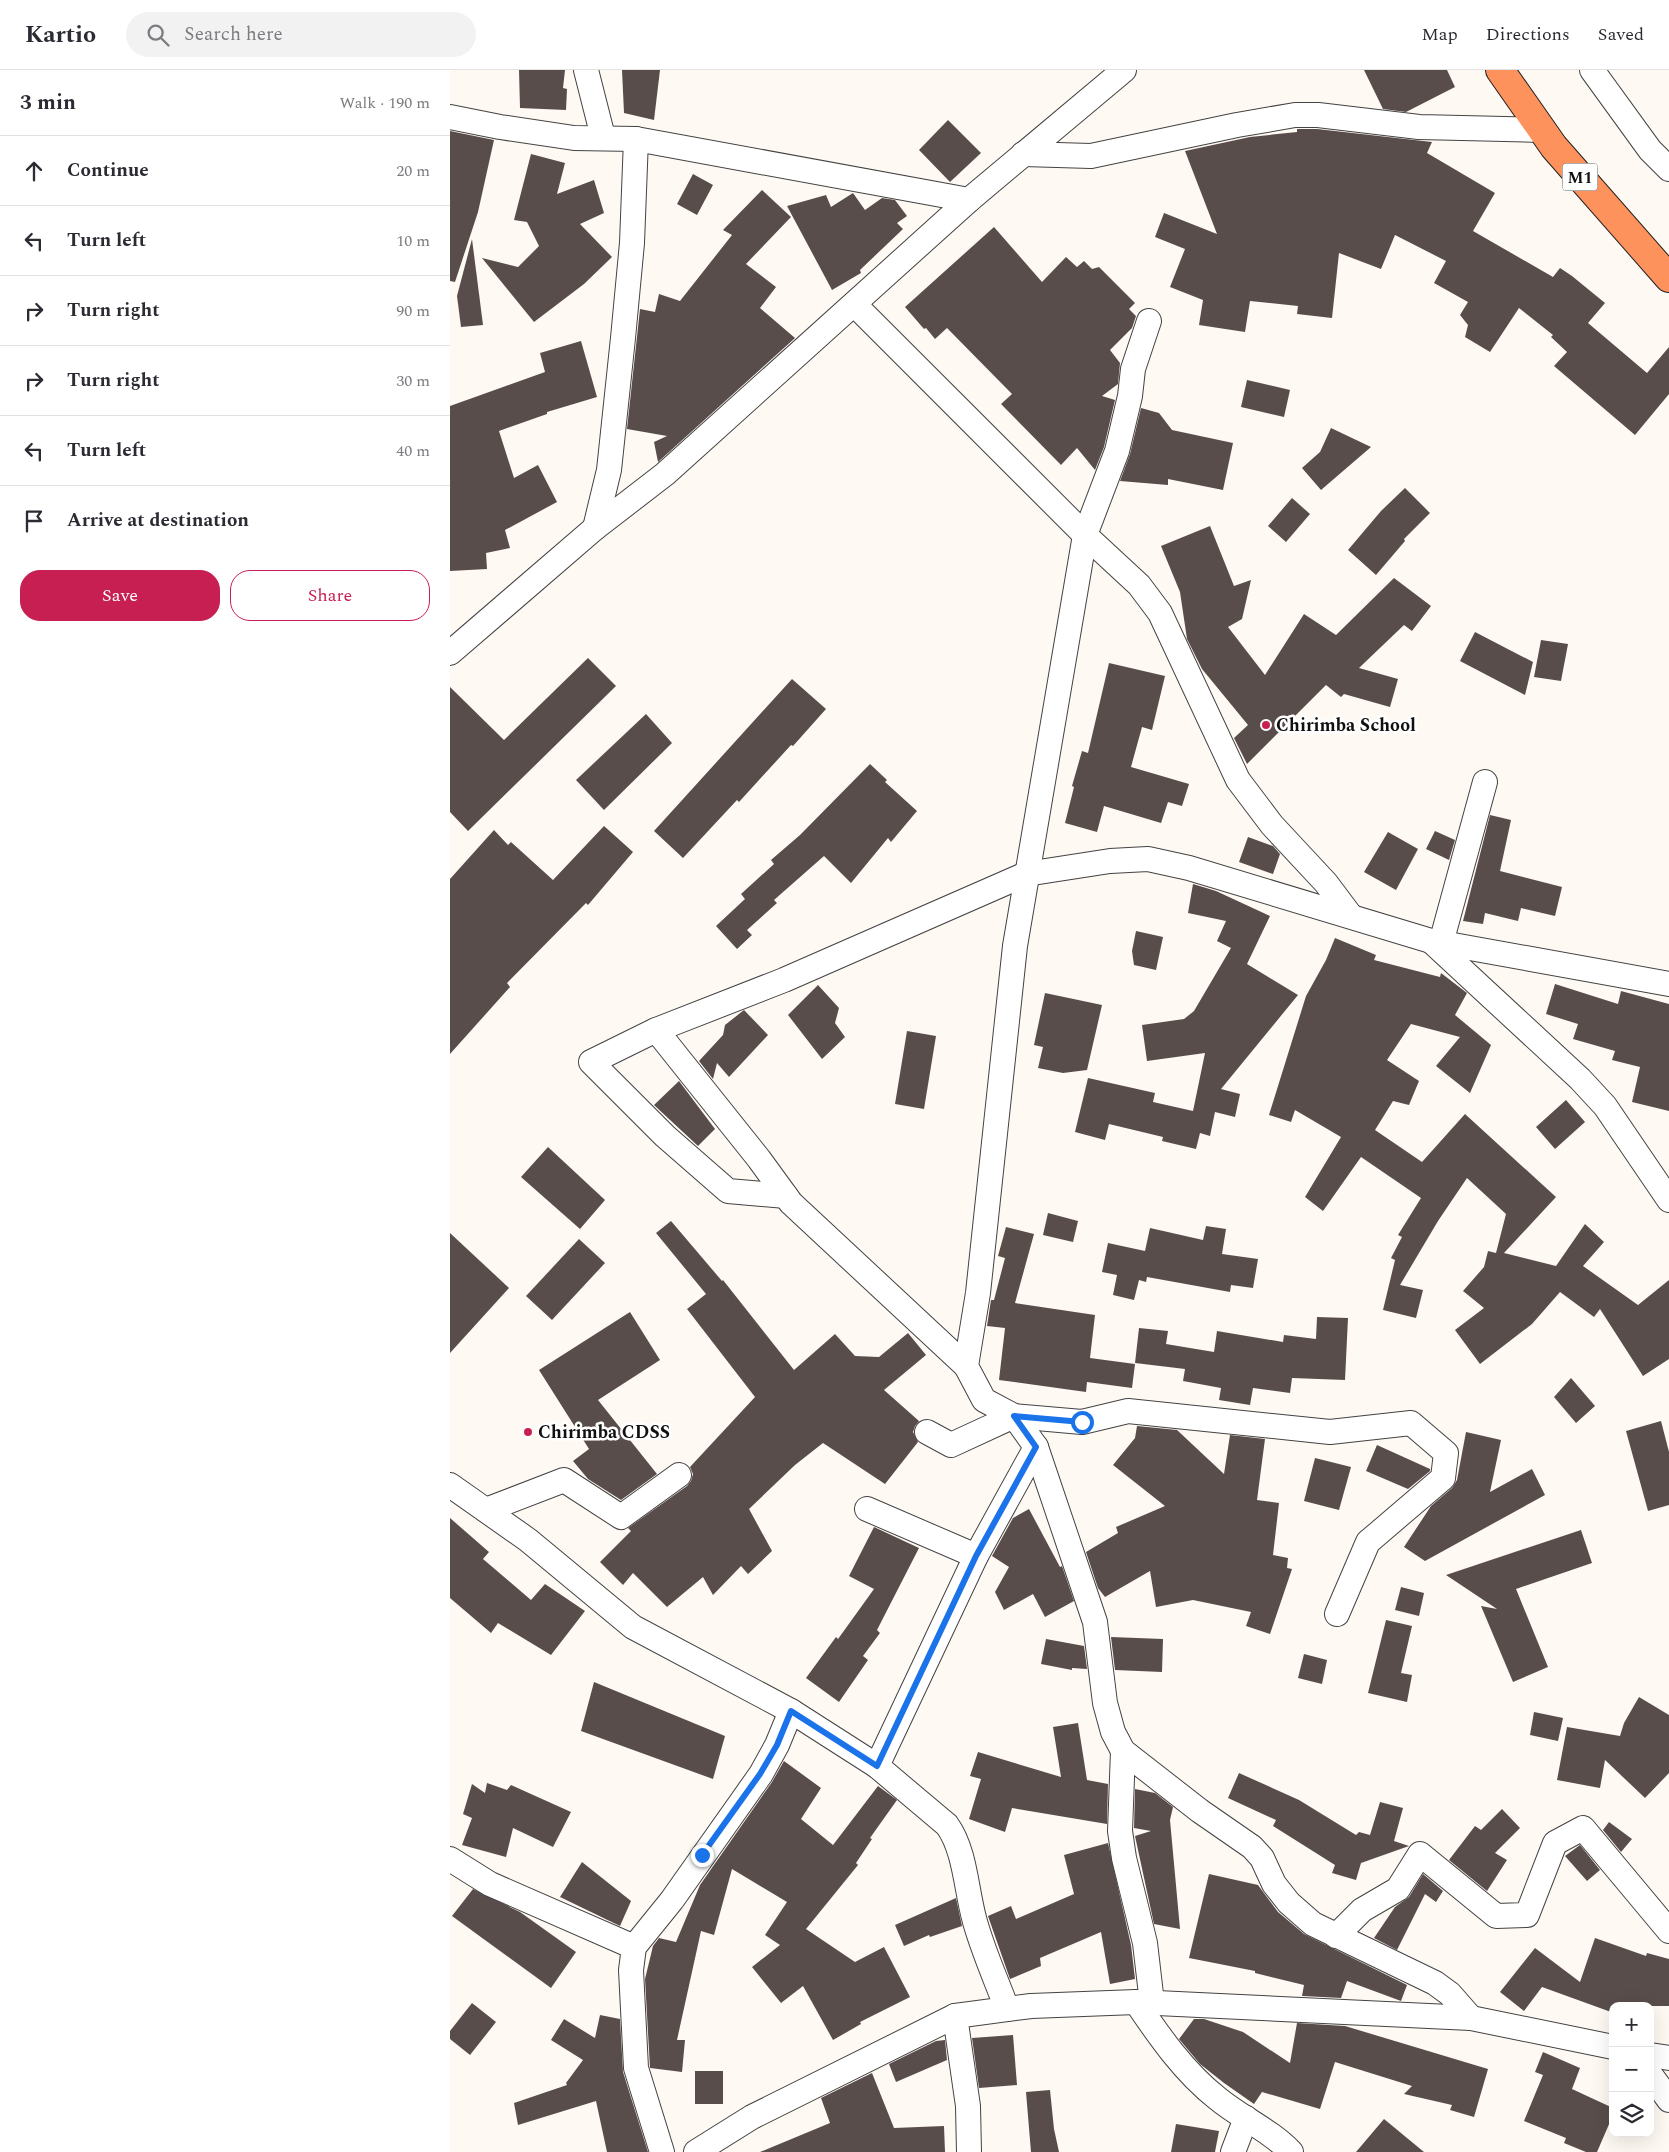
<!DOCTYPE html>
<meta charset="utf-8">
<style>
body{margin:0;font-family:Spectral,serif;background:#f2f2f3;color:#2b2b33}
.controls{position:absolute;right:15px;bottom:15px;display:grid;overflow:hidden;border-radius:10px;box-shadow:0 5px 20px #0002}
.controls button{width:45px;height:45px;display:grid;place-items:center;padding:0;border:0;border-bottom:1px solid #e1e1e2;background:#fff;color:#2b2b33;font:25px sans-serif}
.stop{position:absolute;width:15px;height:15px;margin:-11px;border:4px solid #1a73e8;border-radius:50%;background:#fff}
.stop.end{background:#1a73e8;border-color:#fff;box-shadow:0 1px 5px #0008}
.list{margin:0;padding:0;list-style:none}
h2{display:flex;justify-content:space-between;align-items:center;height:65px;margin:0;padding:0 20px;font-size:21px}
h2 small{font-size:16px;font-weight:400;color:#7c7c81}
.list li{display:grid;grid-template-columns:32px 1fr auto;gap:15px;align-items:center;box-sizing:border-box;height:70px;padding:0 20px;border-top:1px solid #e1e1e2}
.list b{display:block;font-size:19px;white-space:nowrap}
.list em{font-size:16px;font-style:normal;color:#7c7c81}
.actions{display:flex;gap:10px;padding:15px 20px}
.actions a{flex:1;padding:11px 0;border:1px solid #c81f53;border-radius:20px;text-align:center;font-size:18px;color:#c81f53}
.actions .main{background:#c81f53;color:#fff}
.icon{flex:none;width:28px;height:28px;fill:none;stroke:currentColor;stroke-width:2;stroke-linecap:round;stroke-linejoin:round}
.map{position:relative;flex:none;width:1219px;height:2082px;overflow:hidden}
header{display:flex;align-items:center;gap:30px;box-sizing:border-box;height:70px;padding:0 25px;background:#fff;border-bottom:1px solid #e1e1e2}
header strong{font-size:24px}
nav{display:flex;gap:28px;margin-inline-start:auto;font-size:18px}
.search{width:350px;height:45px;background:#f2f2f3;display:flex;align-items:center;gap:12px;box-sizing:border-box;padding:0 18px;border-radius:28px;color:#7c7c81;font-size:19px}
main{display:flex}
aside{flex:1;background:#fff}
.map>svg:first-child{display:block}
</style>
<header>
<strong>Kartio</strong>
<div class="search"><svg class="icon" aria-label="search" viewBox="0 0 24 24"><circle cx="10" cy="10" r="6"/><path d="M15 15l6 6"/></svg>Search here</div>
<nav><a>Map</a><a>Directions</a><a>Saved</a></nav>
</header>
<main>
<aside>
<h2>3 min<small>Walk · 190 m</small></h2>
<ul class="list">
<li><svg class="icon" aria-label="ahead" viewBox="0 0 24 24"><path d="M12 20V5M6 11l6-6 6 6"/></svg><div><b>Continue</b></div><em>20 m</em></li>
<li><svg class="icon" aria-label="left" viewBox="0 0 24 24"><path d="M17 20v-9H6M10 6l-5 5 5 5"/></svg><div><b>Turn left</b></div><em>10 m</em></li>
<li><svg class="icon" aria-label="right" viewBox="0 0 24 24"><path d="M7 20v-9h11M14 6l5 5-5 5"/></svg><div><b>Turn right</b></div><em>90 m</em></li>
<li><svg class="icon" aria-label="right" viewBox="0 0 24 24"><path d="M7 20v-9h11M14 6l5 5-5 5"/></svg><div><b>Turn right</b></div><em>30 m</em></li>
<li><svg class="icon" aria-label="left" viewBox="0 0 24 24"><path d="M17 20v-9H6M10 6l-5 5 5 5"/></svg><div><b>Turn left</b></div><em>40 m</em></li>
<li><svg class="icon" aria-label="arrive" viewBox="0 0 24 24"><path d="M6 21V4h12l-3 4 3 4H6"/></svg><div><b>Arrive at destination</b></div></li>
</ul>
<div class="actions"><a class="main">Save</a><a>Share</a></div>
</aside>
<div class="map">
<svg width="1219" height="2082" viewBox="0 0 1219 2082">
<rect width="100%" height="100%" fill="#fff9f3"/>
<!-- building -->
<g fill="#594d4b">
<path d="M69,0h46l-2,18 4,1 -1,21 -46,-2z"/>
<path d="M172,0h38l-6,50 -30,-7z"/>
<path d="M914,0h83l8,17 -49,25 -23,-3z"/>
<path d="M498,50l33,33 -31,29 -31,-32z"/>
<path d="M847,59h20l115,13 -5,11 68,40 -22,38 80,46 7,-9 12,8 33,27 -17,20 59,50 22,-26v47l-34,41 -81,-69 13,-14 -16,-15 2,-2 -34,-27 -29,44 -25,-15 3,-12 -8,-10 8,-13 -34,-19 12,-22 -51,-26 -14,34 -42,-16 -7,65 -35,-4 1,-8 -48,-5 -5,31 -46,-7 4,-25 -33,-13 15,-38 -30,-12 9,-24 53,21 -32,-83 65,-14 47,-5z"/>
<path d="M0,61l44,9 -16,72 -23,70 -5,-1z"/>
<path d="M81,84l34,9 -8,31 37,-14 10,33 -24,11 32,33 -28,27 -50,38 -52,-64 36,9 21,-21 -12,-24 -13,-2z"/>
<path d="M243,104l20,11 -16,30 -20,-11z"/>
<path d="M312,120l29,27 -45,47 30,23 -16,21 35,30 -137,124 -4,-20 13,-6 -40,-7 13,-120 15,3 4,-18 21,7 52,-66 -9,-5z"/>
<path d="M403,123l12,17 17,-12 13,2 12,16 -10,7 6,6 -43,41 1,3 -29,17 -45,-84 39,-11 5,12z"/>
<path d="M544,157l48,55 24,-25 11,10 7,-6 8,8 7,-2 36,36 -6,6 7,7 -4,12 -22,22 10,13 -2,21 -16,12 13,4 -11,47 -9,23 -18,-22 -16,17 -60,-61 11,-10 -65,-66 -12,11 -9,-11 -2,1 -19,-22z"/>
<path d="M22,169l11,86 -22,2 -4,-31z"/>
<path d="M131,271l16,56 -50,15v2l-48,17 15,47 24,-13 19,37 -52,28 5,18 -24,5 1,16 -37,2v-165l95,-34 -5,-19z"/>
<path d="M797,310l43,10 -6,27 -43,-10z"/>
<path d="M691,338l18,5 13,17 61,13 -10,47 -55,-11v6l-48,-4 10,-27z"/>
<path d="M881,358l40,19 -50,43 -19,-22 18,-16z"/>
<path d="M955,418l25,25 -26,26 1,2 -29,34 -28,-25 33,-39z"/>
<path d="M842,428l18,16 -24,28 -18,-16z"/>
<path d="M760,456l24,60 17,-6 -9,39 -14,8 37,48 39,-61 32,21 58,-57 37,28 -19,25 -8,-6 -45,43 39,11 -8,28 -46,-13 -3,3 -15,-12 -79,79 -13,-26 14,-13 -46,-56 -15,-30 -7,-47 -19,-46z"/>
<path d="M1025,562l58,30 -8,33 -65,-34z"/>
<path d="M1091,570l27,4 -7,37 -27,-4z"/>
<path d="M138,588l28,28 -148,145 -18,-19v-125l54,53z"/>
<path d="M659,593l56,13 -13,54 -10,-3 -11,40 58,17 -7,22 -14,-4 -7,21 -57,-17 -7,26 -32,-9 9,-36 -2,-1 10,-35 6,2z"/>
<path d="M342,609l34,30 -33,37 -2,-1 -52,57 -2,-2 -54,58 -29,-27z"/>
<path d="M196,644l26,29 -68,67 -28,-30z"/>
<path d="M420,694l17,16 -2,2 32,29 -26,31 -3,-4 -37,45 -27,-27 -50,44 3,3 -30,27 5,5 -15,14 -21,-23 29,-27 -4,-5 33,-30 -3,-4 29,-25z"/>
<path d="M1040,745l21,5 -11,51 62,16 -7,29 -34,-8 -3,13 -33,-8 -2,11 -20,-3z"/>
<path d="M154,756l29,26 -45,53 -2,-2 -79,80 3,4 -60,67v-175l44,-49 14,15 3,-3 42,38z"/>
<path d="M985,761l20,9 -6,20 -23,-11z"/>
<path d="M938,762l30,17 -22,41 -32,-18z"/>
<path d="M798,767l25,9 7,8 -7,20 -34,-12z"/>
<path d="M743,814l23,7 54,25 -23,48 51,31 -77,94 19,5 -5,23 -20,-5 -5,24 -10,-3 -4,16 -34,-8 1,-4 -54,-13 -4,16 -30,-8 13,-54 67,15 -2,9 40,9 12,-58 -58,8 -5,-36 42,-6 10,-8 37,-63 -14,-7 9,-20 -38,-8z"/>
<path d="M686,861l27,6 -7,33 -22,-5 -2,-14z"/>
<path d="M885,868l41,17 -2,5 66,17 1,-4 26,20 -12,22 36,30 -21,48 -34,-27 24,-29 -49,-13 -24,36 32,21 -10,24 -16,-4 -18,29 47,32 43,-48 91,83 -52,56 52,13 29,-42 19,18 -21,24 55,39 31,-25v79l-26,17 -43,-67 -6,8 -34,-25 -28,32 -52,40 -25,-34 29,-22 -21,-17 21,-24 4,-16 8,2 10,-39 -39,-36 -29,43 -38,64 23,5 -7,28 -33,-8 12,-50 -4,-2 11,-21 -4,-2 23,-37 -60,-41 -38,54 -18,-14 36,-60 -46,-27 -4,12 -22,-7 37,-119 20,-36z"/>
<path d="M1105,914l63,20 3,-13 48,13v107l-37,-9 8,-35 -28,-7 3,-9 -42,-12 5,-15 -32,-10z"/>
<path d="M368,915l21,23 -4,15 10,14 -23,22 -34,-44z"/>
<path d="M595,923l57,12 -15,65 -24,3 -25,-5 5,-21 -9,-2z"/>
<path d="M294,940l24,25 -39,42 -12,-14 -4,16 -14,-18 24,-26 2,-10z"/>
<path d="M457,961l29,5 -12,73 -29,-5z"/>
<path d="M229,1011l36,48 -17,17 -44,-41z"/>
<path d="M1116,1030l19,22 -30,27 -19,-22z"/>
<path d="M98,1077l57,53 -25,29 -59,-52z"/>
<path d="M598,1143l30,8 -5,21 -30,-7z"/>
<path d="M221,1151l51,60 1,-1 71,90 41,-36 20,22 24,1 29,-24 18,22 -42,35 35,31 -4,5 -2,6 5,10 -33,42 -62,-41 -28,22 -46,44 23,42 -24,23 -7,-8 -28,29 -10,-18 -36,30 -34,-34 -10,12 -23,-23 31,-31 -3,-3 59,-42 4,-5 2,-7 -3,-7 65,-70 -68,-88 19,-15 -50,-61z"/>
<path d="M756,1156l20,3 -4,25 36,5 -5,29 -22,-3 -1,7 -83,-15 -1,5 -7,-2 -5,20 -21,-5 4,-20 -15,-3 6,-29 37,8 5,-23 53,12z"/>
<path d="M556,1157l28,7 -19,69 80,12 -5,43 45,6 -3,24 -45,-6 -1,10 -87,-12 6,-52 -18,-2 4,-26h3l11,-42 -7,-2z"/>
<path d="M0,1163l59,55 -59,65z"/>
<path d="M129,1169l26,24 -53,57 -26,-24z"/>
<path d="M180,1242l30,48 -62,40 59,74 -36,26 -33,-21 -15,-18 16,-12 -50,-79z"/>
<path d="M867,1247l31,1 -3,62 -53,-2 -2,15 -37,-5 -3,17 -31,-5 2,-12 -38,-7 2,-12 -50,-6 4,-35 29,3 -2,13 48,8 3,-21 66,11 1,-7 32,4z"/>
<path d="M1121,1308l24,28 -19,17 -22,-26z"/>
<path d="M1211,1351l8,31v53l-21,6 -22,-80z"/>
<path d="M687,1356l40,4 47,44 6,-39 35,4 -8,61 22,3 -6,52 15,3 -1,10 5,1 -22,65 -24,-8 5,-14 -58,-12 -37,7 -6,-36 -45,26 -7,-9 -12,-36 32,-19 -2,-6 49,-21 -52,-41 22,-27z"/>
<path d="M1016,1362l35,8 -11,52 42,-23 13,26 -120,66 -21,-14 27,-41 21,-18 5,-8z"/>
<path d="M927,1375l53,24v2l-22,18 -42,-18z"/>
<path d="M865,1388l36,9 -12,43 -35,-9z"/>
<path d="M579,1439l31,58 2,-1 12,35 -29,16 -12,-23 -29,16 -9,-18 14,-25 -17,-11 21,-38z"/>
<path d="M0,1448l39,34 -6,7 48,41 14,-16 40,27 -34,44 -53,-32 -7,10 -41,-35z"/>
<path d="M424,1457l45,21 -42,82 3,3 -17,23 5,4 -29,42 -33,-24 30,-41 2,2 36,-50 -25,-13z"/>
<path d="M1131,1460l11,33 -76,26 32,78 -35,15 -32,-76 16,3 -51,-34z"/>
<path d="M951,1517l23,6 -5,23 -24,-6z"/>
<path d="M936,1550l26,6 -11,47 11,2 -5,27 -39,-9z"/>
<path d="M661,1567l52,2 -1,33 -47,-2z"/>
<path d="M596,1569l38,7 3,23 -15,-1v2l-31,-6z"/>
<path d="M854,1584l23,6 -5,24 -24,-6z"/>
<path d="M144,1612l131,54 -12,43 -132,-48z"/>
<path d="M1189,1627l30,18v58l-24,25 -40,-38 -5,28 -43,-8 10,-53 53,9 4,-13z"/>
<path d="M1084,1642l29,6 -5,23 -28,-6z"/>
<path d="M628,1653l9,57 21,4 -1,40 -95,-16 -7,24 -36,-13 12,-40 -11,-3 8,-24 83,25 -8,-50z"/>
<path d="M334,1691l37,27 -20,31 32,26 45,-59 19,14 -27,38 2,1 -16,24 2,2 -52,64 49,33 29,-15 26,50 -50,25 1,2 -28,16 -30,-54 -22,17 -29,-36 28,-22 -15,-10 22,-33 -55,-33 -18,66 -13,-4 -24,109h8l-3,32 -32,-4 -5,-89 8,-33 6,-8 17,4 24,-57 72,-103z"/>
<path d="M789,1703l60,27 57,35 3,-3 11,3 10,-33 23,6 -9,33 15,5 -48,17 -5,17 -24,-7 3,-8 -62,-39 3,-6 -48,-22z"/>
<path d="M37,1713l20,7 4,-5 60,27 -18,35 -40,-19 -7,29 -44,-12 10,-27 -9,-4 9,-30 13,9z"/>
<path d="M685,1719l20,4 18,14 -3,13 10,109 -26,-5 -19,-88 16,-5 -17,-3z"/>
<path d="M1052,1739l18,19 -25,25 12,7 -20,31 -38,-31 26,-34 6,4z"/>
<path d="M1159,1752l23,17 -11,13 -18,-22z"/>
<path d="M658,1773l23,102 4,34 -25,5 -9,-52 -61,26 1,8 -31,13 -22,-63 23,-10 5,13 58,-25 -10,-39z"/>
<path d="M1130,1775l20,25 -13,11 -22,-25z"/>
<path d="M132,1792l49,39 -11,25 -60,-29z"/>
<path d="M759,1804l49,11 20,27 26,22 103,51 -6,16 -54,-20 -6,17 -39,-2 2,-11 -49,-12v-2l-66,-13z"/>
<path d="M973,1804l20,17 -7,11 -11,-8 -28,56 -23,-12 21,-31 14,-10z"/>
<path d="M23,1819l47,23 56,40 -25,36 -99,-72z"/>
<path d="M506,1828l6,28 -32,11 -1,-2 -25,11 -9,-21z"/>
<path d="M1145,1868l51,18 1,-3 22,6v47h-59l3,2 -2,4 -69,-25 -18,24 -24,-19 35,-44 45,34z"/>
<path d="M22,1933l24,19 -26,33 -20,-16v-8z"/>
<path d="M150,1945l20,4 3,53 25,80h-41l-11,-51 -78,24 -4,-22 53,-18 -1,-2 17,-23 -32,-20 13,-21 31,19z"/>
<path d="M744,1949h10l39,13 47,31 7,-40 48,3 143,43 -14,48 -24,-7 2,-5 -48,-11 8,-8 -77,-24 -15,47 -58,-17 -8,12 -30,-21 -24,-19 -21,-25z"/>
<path d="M563,1965l4,50 -38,3 -7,-50z"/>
<path d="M495,1970l2,20 -51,22 -7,-18 47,-23z"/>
<path d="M1093,1982l37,16 -8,21 41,19v7l-16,37h-11l-22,-9 2,-5 -42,-17 19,-46 -8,-3z"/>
<rect x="245" y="2001" width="28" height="33"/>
<path d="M422,2003l22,55 50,-2 1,26h-185l70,-29 -9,-25z"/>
<path d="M600,2020l4,39 5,23h-28l-5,-60z"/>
<path d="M934,2049l40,33h-68z"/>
<path d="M726,2054l43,7 -4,21h-44z"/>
</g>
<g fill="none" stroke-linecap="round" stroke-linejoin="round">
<defs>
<g id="minor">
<path d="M136,0l17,67"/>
<path d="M1142,0l58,80 19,19"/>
<path d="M0,47l50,10 74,11 62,1 333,61"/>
<path d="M573,84l68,2 146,-31 58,-10h23l101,12 124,3"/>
<path d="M405,235l230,230 54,50 21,28 78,167 34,45 54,58 24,32"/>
<path d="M145,458l14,-58 14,-132 9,-95 4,-104"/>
<path d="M0,583l145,-125 70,-54 304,-274 155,-130"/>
<path d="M981,871l149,138 25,27 64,94"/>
<path d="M991,873l44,-161"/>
<path d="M206,960l103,129 32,44 175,163"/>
<path d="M336,1126l-58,-5 -63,-55 -74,-74 65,-32 128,-50 242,-106 84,-13 38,-2 41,9 242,73 238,43"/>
<path d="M477,1362l24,13 63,-29 68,6 46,-11 202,21 81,-9 35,30 -3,25 -75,64 -31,72"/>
<path d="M586,1377l59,175 10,81 8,29 10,19 77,60 52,36 10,11 12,26 15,19 24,21 122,59 15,11 21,24"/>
<path d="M0,1415l78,55 105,87 158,84 86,55 70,59c18,25 19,63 27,93 8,31 22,61 33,91"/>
<path d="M417,1439l109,47"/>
<path d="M36,1440l78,-30 57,37 58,-42"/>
<path d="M673,1681l-3,80 4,27 21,85 7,60"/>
<path d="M427,1696l99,-210 60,-109 -22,-31 -30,-16 -18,-34 12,-73 37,-347 70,-411 32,-84 13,-55 3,-27 16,-48"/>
<path d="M0,1789l40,25 144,63"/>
<path d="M886,1866l26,-26 36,-21 22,-35 76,62 31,-1 28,-72 28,-15 86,103"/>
<path d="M686,1932c23,34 48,70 81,96 24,20 53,32 74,54"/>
<path d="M505,1946l13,90 1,46"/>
<path d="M1200,1985l19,3"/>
<path d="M1200,2004l19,26"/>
<path d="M212,2082l-26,-84 -5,-98 3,-23 38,-47 89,-126 16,-29 14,-34"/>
<path d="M246,2082l56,-35 203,-101 76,-10 105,-4 335,16 142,29"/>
<path d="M783,2082l13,-34"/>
</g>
<path id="trunk" d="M1050,0l54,77 115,131"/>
</defs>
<!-- minor casing -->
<use href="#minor" stroke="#434343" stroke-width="26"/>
<!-- trunk casing -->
<use href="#trunk" stroke="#212121" stroke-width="30"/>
<!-- minor -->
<use href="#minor" stroke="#fff" stroke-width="24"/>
<!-- trunk -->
<use href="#trunk" stroke="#fd925c" stroke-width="28"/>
</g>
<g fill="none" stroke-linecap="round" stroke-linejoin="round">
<!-- route -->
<path stroke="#1a73e8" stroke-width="6" d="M252,1785l58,-81 17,-29 14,-34 86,55 99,-210 60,-109 -22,-31 68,6"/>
</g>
<!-- markers -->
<g fill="#c81f53" stroke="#fff" stroke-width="2">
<circle cx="816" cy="655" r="5"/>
<circle cx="78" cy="1362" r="5"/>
</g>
<g text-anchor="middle" stroke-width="5" stroke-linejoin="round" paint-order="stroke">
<!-- shield labels -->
<rect fill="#fff" stroke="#585858" stroke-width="1" x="1112.5" y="93.5" width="35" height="27" rx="4"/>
<g font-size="16" font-weight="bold" fill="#101010">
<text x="1130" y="113">M1</text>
</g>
<!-- poi labels -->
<g font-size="18" font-weight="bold" fill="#101010" stroke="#fff" text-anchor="start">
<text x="826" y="661">Chirimba School</text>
<text x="88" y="1368">Chirimba CDSS</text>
</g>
</g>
</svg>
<div class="controls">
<button>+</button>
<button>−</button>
<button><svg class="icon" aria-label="layers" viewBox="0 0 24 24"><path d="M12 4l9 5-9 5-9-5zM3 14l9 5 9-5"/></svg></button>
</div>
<div class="stop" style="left:632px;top:1352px"></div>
<div class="stop end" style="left:252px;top:1785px"></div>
</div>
</main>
